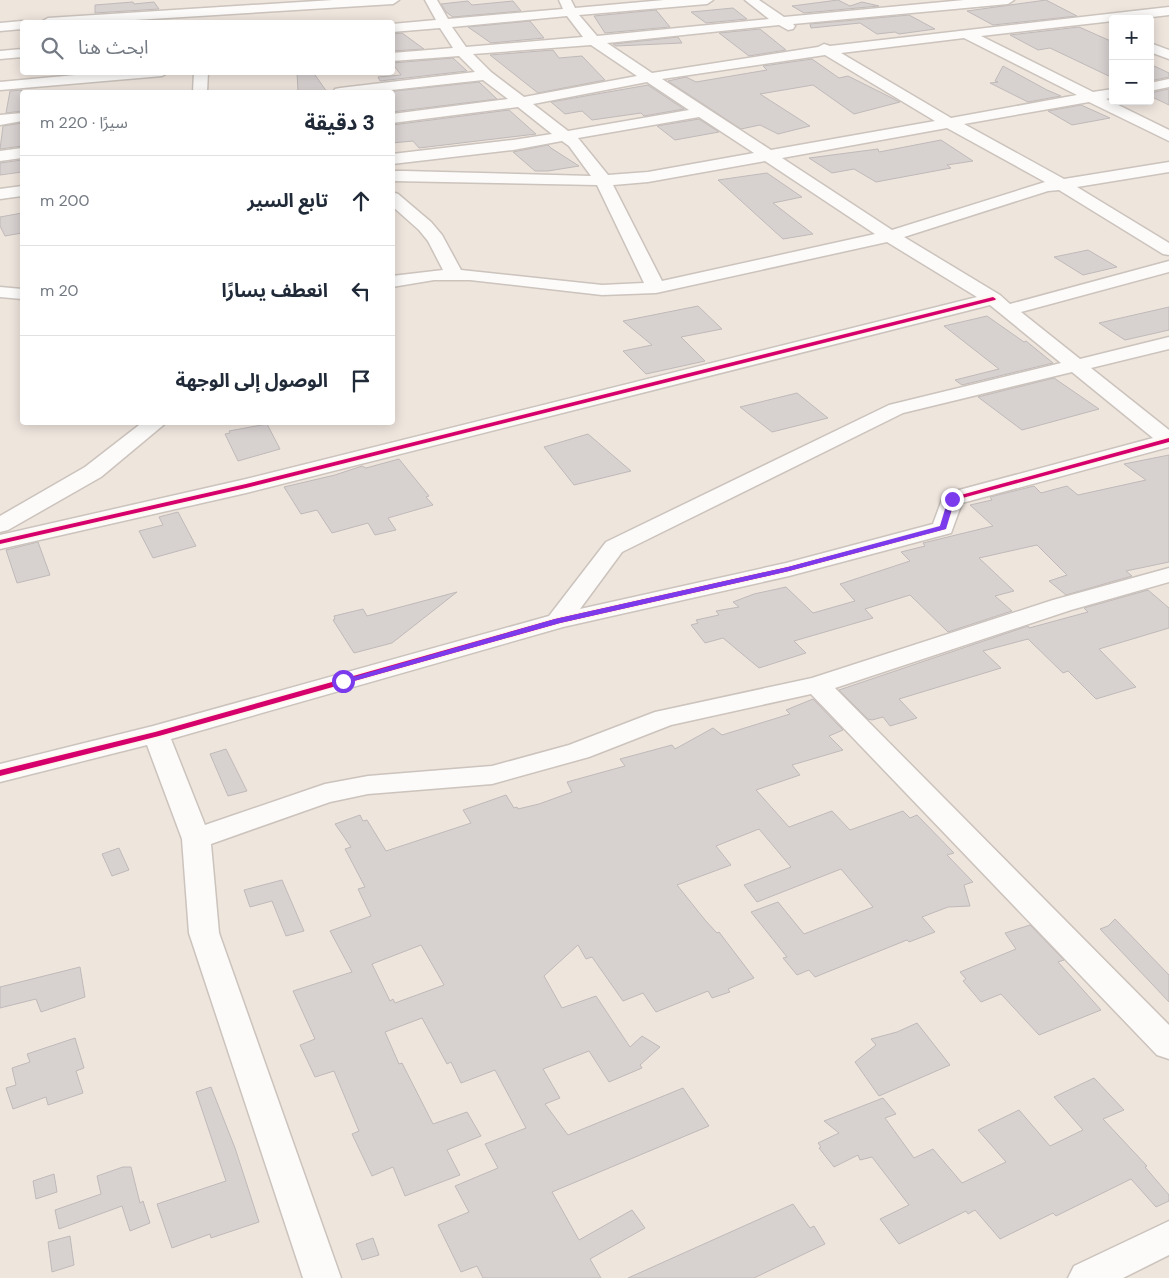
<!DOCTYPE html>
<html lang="ar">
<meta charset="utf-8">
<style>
body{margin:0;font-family:"DM Sans","Noto Sans Arabic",sans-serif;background:#f6f6f7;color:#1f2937;direction:rtl}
.controls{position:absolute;right:15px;top:15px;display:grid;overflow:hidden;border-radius:5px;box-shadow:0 2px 12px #0003}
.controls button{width:45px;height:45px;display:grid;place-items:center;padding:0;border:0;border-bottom:1px solid #e0e1e3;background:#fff;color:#1f2937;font:25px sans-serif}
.stop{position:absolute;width:15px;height:15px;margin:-11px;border:4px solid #7c3aed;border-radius:50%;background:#fff}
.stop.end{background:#7c3aed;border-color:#fff;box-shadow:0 1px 5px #0008}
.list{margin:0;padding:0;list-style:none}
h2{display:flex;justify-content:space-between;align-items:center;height:65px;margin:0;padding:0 20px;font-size:21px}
h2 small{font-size:16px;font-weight:400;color:#747a83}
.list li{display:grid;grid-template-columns:32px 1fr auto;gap:15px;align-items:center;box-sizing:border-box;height:90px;padding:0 20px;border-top:1px solid #e0e1e3}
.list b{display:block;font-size:19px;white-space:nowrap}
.list em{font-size:16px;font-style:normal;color:#747a83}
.icon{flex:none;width:28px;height:28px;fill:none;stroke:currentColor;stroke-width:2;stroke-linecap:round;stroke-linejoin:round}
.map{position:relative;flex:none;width:1169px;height:1278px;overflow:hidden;direction:ltr}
.search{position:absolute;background:#fff;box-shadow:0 2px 12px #0003;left:20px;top:20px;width:375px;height:55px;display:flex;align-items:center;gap:12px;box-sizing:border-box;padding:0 18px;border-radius:5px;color:#747a83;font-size:19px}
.panel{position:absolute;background:#fff;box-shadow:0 2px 12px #0003;left:20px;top:90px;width:375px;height:335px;border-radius:5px;direction:rtl}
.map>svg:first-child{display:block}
</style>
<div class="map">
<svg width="1169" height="1278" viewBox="0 0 1169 1278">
<rect width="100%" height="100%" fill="#eee5dd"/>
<!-- building -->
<g fill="#d7d1d0" stroke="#bfb9b9" fill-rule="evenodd">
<path d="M838,0l12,6 12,-4 17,4 -75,7 -12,-7z"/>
<path d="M1046,0l31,16 -84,9 -26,-14z"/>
<path d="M468,1l4,4 41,-4 8,10 -68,6 -7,-5 -5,-8z"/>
<path d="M133,2l1,2 20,-2 5,7 -64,4v-8z"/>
<path d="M733,8l14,11 -41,4 -15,-11z"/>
<path d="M656,10l14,17 -65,6 -11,-17z"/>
<path d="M909,15l26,14 -36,5 -4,-2 -18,2 -17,-11 -49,5 -1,-4z"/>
<path d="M530,21l14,17 -53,5 -23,-16z"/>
<path d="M1079,27l34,15v36l-63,-30 -12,2 -28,-15z"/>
<path d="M760,29l26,21 -37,6 -30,-23z"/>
<path d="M402,33l22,16 -32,2v-17z"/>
<path d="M678,37l4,6 -66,3 -3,-2z"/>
<path d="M553,50l6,8 23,-2 23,24 -67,13 -48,-38z"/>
<path d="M453,58l14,13 -87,10 -2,-4 23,-2 -9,-12z"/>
<path d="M812,59l27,19 9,-2 52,26 -46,12 -41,-29 -53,9 50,32 -32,8 -18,-9 -19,4 -73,-48 18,-4 10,5 71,-12 -4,-4z"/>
<path d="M1150,64l19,9v4l-19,4z"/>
<path d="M1003,66l44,24 14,6 -33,6 -38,-19 8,-1 -3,-1z"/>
<path d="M297,72h16l14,20h-29z"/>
<path d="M479,82l18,17 -105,13v-20h-6z"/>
<path d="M648,85l36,24 -40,7 -3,-3 -49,7 -10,-9 -17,3 -14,-12z"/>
<path d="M1169,89v16l-19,-9v-3z"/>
<path d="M22,90v21l-16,2 4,-22z"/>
<path d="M1081,105l29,13 -38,7 -24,-14z"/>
<path d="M509,110l27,24 -117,14 -6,-7 -21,2v-18z"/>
<path d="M699,119l20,13 -44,8 -18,-14z"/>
<path d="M22,123v23l-22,3 3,-23z"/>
<path d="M941,140l32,21 -26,4 4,3 -75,14 -22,-13 -22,4 -23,-15 69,-9 1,3z"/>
<path d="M548,145l3,3 28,18 -31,5h-13l-22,-19z"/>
<path d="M22,160v12l-22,3v-12z"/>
<path d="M767,173l35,24 -29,6 40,31 -30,5 -65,-59z"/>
<path d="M22,213v20l-17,3 -5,-10v-9z"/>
<path d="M1088,250l29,17 -34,8 -29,-18z"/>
<path d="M698,306l24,23 -41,8 24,24 -59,13 -23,-23 29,-6 -29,-24z"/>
<path d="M1169,307v23l-44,10 -26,-17z"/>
<path d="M987,316l37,26 2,-1 27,22 -91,22 -7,-5 44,-11 -55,-43z"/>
<path d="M1054,378l45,31 -77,21 -44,-33z"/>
<path d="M797,393l31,25 -56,14 -32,-25z"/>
<path d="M267,424l13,25 -42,12 -13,-27 5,-1 -1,-2z"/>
<path d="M588,434l43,37 -57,14 -30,-38z"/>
<path d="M1169,455v107l-43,9 6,5 -66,19 -17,-14 18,-6 -30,-30 -58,13 35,33 -19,5 17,15 -64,21 -38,-37 -45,14 8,9 -79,23 12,12 -47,15 -36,-30 -18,5 -14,-18 7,-2 -2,-3 23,-5 -3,-4 23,-4 -6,-5 21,-8 32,-7 27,26 42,-12 -15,-17 70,-23 -9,-9 24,-6 -2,-3 70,-17 -23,-21 22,-5 -2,-3 44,-11 7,7 26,-7 11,9 68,-15 -22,-16z"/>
<path d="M399,459l30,37 -3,1 7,8 -45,13 8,12 -21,5 -7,-12 -36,10 -15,-23 -16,4 -17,-27 51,-12 27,-9 4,2z"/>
<path d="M178,512l18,34 -43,12 -14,-27 24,-6 -4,-8z"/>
<path d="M38,542l12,33 -33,8 -11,-33z"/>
<path d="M1148,590l21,18v20l-70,21 37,38 -40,12 -28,-28 -5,2 -35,-34 -45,12 18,17 -102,31 18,19 -27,8 -7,-9 -11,3 -4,-1 -29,-29 189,-64 1,2 59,-16 -4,-4z"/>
<path d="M457,592l-65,51 -38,10 -21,-33 2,-1 -1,-3 29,-7 4,7z"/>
<path d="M813,699l30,31 -14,6 14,14 -51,15 8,10 -44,15 33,37 43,-16 18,19 53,-19 7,7 7,-3 37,38 -7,2 26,27 -9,3 6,21 -22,1 -26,10 13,15 -26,10 -2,-2 -92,37 -6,-7 -12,5 -14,-17 4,-1 -36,-45 27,-10 26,32 69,-27 -32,-38 -84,33 -13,-17 47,-18 -32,-38 -43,17 15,19 -54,20 28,35 12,13 2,-1 35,46 -26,11 2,3 -18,6 -4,-7 -52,21 -13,-19 -20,8 -31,-44 -6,2 -8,-14 -34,31 18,32 34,-12 34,51 12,-11 18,11 -20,18 2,3 -33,14 -20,-31 -46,18 17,29 -15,6 23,31 115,-47 26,38 -157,66 27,48 53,-30 13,18 -55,31 11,19h-118l-6,-12 -16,6 -23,-47 31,-13 -14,-26 43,-18 -13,-24 41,-16 -31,-58 -34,13 -10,-21 -4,2 -25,-46 -37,14 14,32 3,-1 31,61 34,-12 14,24 -34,14 13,25 -55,21 -12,-29 -21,9 -20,-42 7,-3 -25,-60 -19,6 -15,-32 15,-6 -22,-48 59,-19 -22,-41 41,-15 -13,-27 7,-2 -20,-38 6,-2 -16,-23 25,-9 3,6 4,-1 19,31 85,-28 -8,-13 43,-15 8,13 3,-1 1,2 21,-5 33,-12 -5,-10 58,-16 -5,-7 52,-14 3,4 38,-21 9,7 68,-21 -4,-4zM421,945l23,40 -49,18 -2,-4 -3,2 -18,-37z"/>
<path d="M226,749l21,42 -19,5 -18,-42z"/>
<path d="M119,848l10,22 -17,6 -10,-22z"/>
<path d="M282,880l22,51 -18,5 -14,-35 -22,6 -6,-17z"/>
<path d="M1115,919l54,56v27l-69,-73 8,-3z"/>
<path d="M1030,925l34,35 -6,2 43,48 -62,25 -38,-41 -20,8 -18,-21 3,-2 -6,-7 56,-23 -11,-16z"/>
<path d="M80,967l5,30 -44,15 -5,-13 -36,9v-21z"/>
<path d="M917,1023l33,42 -71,31 -24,-34 21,-17 -5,-6 26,-7z"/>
<path d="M75,1038l9,30 -8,3 7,22 -35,12 -2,-8 -33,12 -7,-21 10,-3 -4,-17 18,-6 -3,-8z"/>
<path d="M1094,1078l30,32 -21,9 44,47 -2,1 24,28v6l-13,6 -25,-28 -75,37 -3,-3 -53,26 -25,-29 -7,4 -2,-3 -67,33 -19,-25 29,-14 -37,-48 -12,3 -2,-5 -24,12 -15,-19 2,-1 -3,-4 21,-10 -15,-12 59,-23 13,16 -11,4 29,40 19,-9 29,34 44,-21 -28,-32 41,-20 31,36 33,-16 -29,-33z"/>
<path d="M211,1087l24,61 24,74 -48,16 -1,-4 -38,14 -15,-44 69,-23 -30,-89z"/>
<path d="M123,1167h8l9,36 3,-2 7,22 -20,8 -8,-25 -63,23 -4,-19 46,-16 -4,-18z"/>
<path d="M54,1174l3,18 -21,7 -3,-18z"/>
<path d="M793,1204l17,24 4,-2 11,18 -71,34h-126z"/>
<path d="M70,1236l4,29 -22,7 -4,-30z"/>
<path d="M373,1238l6,17 -17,5 -6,-16z"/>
</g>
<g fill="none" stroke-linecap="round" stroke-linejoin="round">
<defs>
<g id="minor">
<path d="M333,0h66l-6,4 -291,18h-61l7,-4z"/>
<path d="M425,0h12l11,19 115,-10 -4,-9h12l4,8 89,-8h49l-6,4 -128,11 18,21 172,-17 -24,-19h14l25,17 180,-17h50l-6,4 -215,20 2,2 -2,3 -5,1 -9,-5 -172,18 45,30 166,-26 6,-3 6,2 339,-39v8l-34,4h-22v2l-132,15 112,56 20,-3v8l-7,2 63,31v11l-80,-39 -125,22 100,55 105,-17v10l-92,15 92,56v12l-6,-1 -104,-64 -11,1 -144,46 96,58 10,9 159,-43v11l-148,40 59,47 89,-22v12l-78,19 78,62v17l-207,56 -11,30 -162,43 -226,51 -392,112 34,86 120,-41 43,-8 124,-10 77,-21 86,-33 157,-34 241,-78 116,-32v14l-98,28 -236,78 334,337v34l-12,-4 -346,-361 -140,31 -82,32 -97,27 -124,10 -38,8 -119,42 8,89 122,345h-38l-114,-345 -7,-94 -35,-94 -147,37v-18l153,-38 396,-110 57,-74 283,-137 172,-42 -71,-58 -744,188 -246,56v-14l246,-56 731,-182 -90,-55 -231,51 -54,2 -132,-15h-36l-42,7v-11l51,-6 -15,-29 -9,-11 -27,-24v-14l6,2 33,28 11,13 19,35 141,15 42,-2 -47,-98 -205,-4v-10h12l187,5 -22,-30 -7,-5 -49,9 -121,14v-10l121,-14 39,-6 -34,-27 -126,16v-9l116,-15 -25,-19 -110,12h-40l2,-3 5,-1 135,-16 -16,-16 -67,5v-8l61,-5 -13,-20 -48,4v-8l44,-4zM567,16l16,21 -117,10 -14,-20zM964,38l113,57 -126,23 -110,-65zM591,45l46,31 -113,21 -33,-25 -18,-18zM825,55l110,66 -164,29 -109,-71zM647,82l42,28 -121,21 -35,-27zM699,117l55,36 -106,19 -40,3 -30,-37zM947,128l98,54 -153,48 -110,-72zM765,161l110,73 -213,47 -49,-96 35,-3zM1072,372l81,66 -209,56 -11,30 -147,39 -206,46 42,-57 281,-139z"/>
<path d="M22,21l5,1h-5v7l-22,2v-8z"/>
<path d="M1150,43l19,7v9l-19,-7z"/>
<path d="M22,49v8l-22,2v-8z"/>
<path d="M107,72h62l-7,4 -162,14v-8z"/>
<path d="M194,72h14l-1,20h-14z"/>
<path d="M1169,79v8l-19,4v-8z"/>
<path d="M22,113v8l-22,4v-10z"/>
<path d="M22,148v10l-22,3v-10z"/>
<path d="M22,186v10l-22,3v-10z"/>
<path d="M0,287l22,2v10l-22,-2z"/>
<path d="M143,422h24l-66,55 -93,53 -8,2v-16l85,-49z"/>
<path d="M1169,1221v34l-46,23h-55l6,-12z"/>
</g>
</defs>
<!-- minor casing -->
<use href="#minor" stroke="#cbc3bc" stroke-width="3"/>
<!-- minor -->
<use href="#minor" fill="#fcfbfa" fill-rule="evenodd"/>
<defs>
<g id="cycleway">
<path d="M993,297l3,2 -1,1 -749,188 -246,56v-4l246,-56z"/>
<path d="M1169,438v4l-214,58 -10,29 -156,42 -229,52 -401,113 -159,40v-6l155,-38 400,-113 233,-52 152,-40 10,-29z"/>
</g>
</defs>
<!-- cycleway casing -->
<use href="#cycleway" stroke="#fef4ea" stroke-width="3"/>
<!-- cycleway -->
<use href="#cycleway" fill="#d6006c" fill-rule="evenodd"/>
</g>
<!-- route -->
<path fill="#7c3aed" d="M952,497l3,2 -9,30 -157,42 -229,52 -217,61 -4,-3 216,-62 233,-52 152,-41 8,-27z"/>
</svg>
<div class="controls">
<button>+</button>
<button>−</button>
</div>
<div class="stop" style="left:343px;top:681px"></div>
<div class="stop end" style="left:952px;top:499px"></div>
<div class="search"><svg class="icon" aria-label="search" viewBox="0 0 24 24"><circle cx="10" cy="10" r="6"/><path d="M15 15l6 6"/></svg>ابحث هنا</div>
<section class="panel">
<h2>3 دقيقة<small>سيرًا · 220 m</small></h2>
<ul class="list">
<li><svg class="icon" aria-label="ahead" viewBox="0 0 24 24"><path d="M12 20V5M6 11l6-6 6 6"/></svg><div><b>تابع السير</b></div><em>200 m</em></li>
<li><svg class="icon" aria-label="left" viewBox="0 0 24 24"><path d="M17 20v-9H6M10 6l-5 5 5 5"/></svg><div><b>انعطف يسارًا</b></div><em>20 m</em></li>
<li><svg class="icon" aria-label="arrive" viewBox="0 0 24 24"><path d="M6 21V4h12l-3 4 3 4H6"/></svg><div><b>الوصول إلى الوجهة</b></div></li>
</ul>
</section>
</div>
